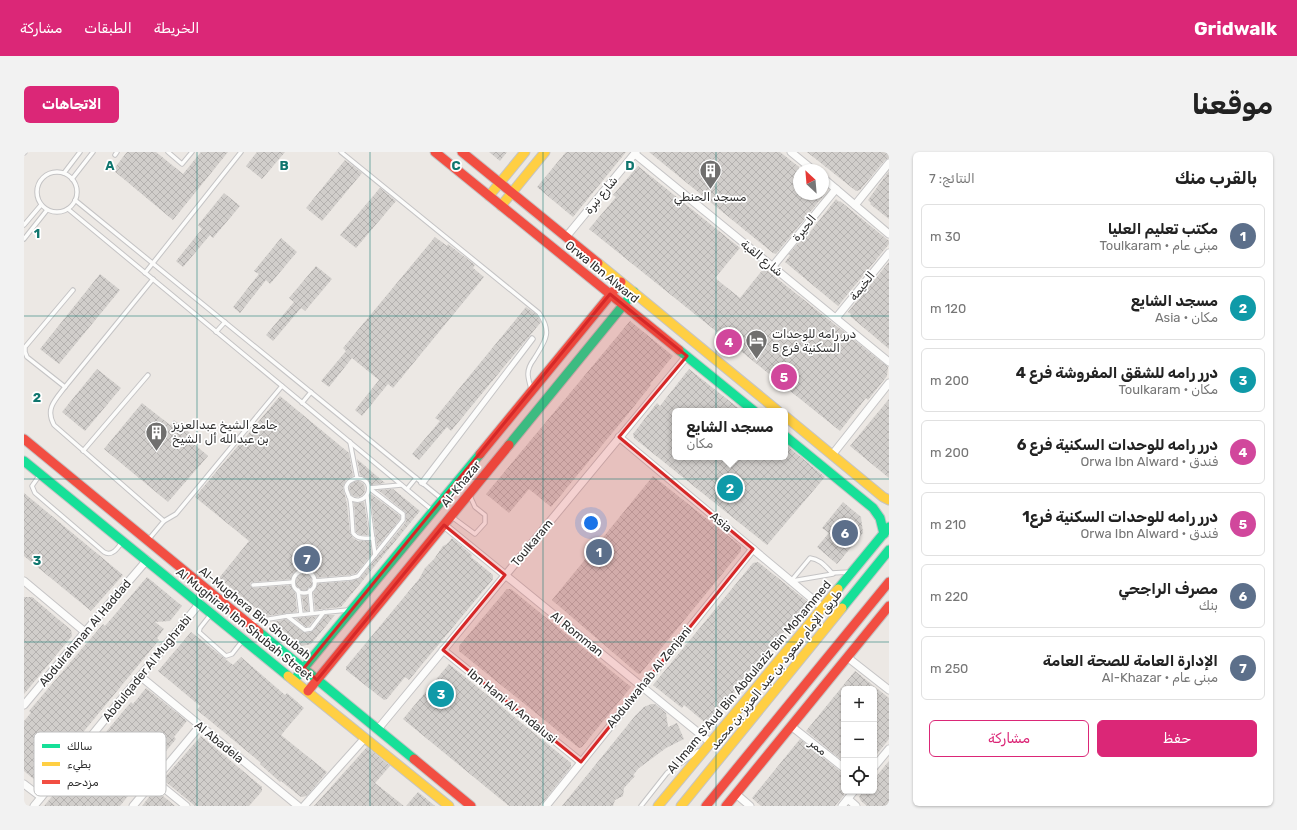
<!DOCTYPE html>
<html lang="ar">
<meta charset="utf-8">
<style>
body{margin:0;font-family:Rubik,"Noto Sans Arabic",sans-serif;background:#f2f2f2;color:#222;direction:rtl}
.controls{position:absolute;right:12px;bottom:12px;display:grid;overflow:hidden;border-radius:6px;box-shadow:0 1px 3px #0004}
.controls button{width:36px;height:36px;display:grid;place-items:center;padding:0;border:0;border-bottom:1px solid #e0e0e0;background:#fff;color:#222;font:20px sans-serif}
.compass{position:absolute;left:769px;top:12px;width:36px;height:36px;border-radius:50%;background:#fff;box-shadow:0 1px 3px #0004;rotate:334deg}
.you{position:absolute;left:567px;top:371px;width:14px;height:14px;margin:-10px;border:3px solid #fff;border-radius:50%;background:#1a73e8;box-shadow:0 0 0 6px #1a73e833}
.badge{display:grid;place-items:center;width:26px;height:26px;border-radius:50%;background:#db2777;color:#fff;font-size:13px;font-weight:700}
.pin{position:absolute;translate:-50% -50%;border:2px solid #fff;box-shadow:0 1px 4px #0006}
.popup{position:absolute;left:648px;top:256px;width:116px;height:52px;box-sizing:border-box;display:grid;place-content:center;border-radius:6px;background:#fff;filter:drop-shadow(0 1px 3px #0005);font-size:13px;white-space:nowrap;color:#767676}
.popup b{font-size:15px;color:#222}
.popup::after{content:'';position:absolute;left:50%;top:100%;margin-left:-8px;border:8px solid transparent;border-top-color:#fff}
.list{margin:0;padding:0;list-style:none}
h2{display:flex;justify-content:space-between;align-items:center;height:52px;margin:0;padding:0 16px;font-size:17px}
h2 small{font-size:13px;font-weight:400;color:#767676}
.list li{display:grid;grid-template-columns:26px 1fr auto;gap:12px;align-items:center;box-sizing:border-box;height:64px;margin:0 8px 8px;padding:0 8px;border:1px solid #e0e0e0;border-radius:6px}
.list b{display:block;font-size:15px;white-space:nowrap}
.list p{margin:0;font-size:13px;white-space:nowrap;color:#767676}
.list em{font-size:13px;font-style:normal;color:#767676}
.actions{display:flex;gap:8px;padding:12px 16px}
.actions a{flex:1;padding:9px 0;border:1px solid #db2777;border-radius:6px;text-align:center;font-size:14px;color:#db2777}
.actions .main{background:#db2777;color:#fff}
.icon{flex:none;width:22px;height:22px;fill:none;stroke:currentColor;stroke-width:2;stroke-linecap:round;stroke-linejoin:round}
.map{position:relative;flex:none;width:865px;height:654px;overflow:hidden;direction:ltr;border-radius:6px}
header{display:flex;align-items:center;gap:24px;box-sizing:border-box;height:56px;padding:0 20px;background:#db2777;color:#fff}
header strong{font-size:19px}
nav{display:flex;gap:22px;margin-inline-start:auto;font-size:14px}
.intro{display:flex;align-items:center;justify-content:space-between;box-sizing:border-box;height:96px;padding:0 24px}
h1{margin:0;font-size:28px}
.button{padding:10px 18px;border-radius:6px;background:#db2777;color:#fff;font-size:14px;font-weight:700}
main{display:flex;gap:24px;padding:0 24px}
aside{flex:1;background:#fff;border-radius:6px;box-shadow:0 1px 3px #0004}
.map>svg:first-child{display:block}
</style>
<header>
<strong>Gridwalk</strong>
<nav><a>الخريطة</a><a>الطبقات</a><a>مشاركة</a></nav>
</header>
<div class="intro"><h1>موقعنا</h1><a class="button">الاتجاهات</a></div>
<main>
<aside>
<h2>بالقرب منك<small>النتائج: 7</small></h2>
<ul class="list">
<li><span class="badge" style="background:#5c6f8a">1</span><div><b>مكتب تعليم العليا</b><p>مبنى عام · Toulkaram</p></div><em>30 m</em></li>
<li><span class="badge" style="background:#0f9aa8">2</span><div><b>مسجد الشايع</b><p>مكان · Asia</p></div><em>120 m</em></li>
<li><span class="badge" style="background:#0f9aa8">3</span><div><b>درر رامه للشقق المفروشة فرع 4</b><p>مكان · Toulkaram</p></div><em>200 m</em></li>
<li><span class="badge" style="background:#d1479c">4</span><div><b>درر رامه للوحدات السكنية فرع 6</b><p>فندق · Orwa Ibn Alward</p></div><em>200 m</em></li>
<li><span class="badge" style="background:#d1479c">5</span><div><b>درر رامه للوحدات السكنية فرع1</b><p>فندق · Orwa Ibn Alward</p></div><em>210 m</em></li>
<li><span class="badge" style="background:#5c6f8a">6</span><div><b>مصرف الراجحي</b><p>بنك</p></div><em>220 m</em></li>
<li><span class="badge" style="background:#5c6f8a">7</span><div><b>الإدارة العامة للصحة العامة</b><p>مبنى عام · Al-Khazar</p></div><em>250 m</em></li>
</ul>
<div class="actions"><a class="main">حفظ</a><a>مشاركة</a></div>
</aside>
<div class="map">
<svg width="865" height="654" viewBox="0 0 865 654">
<defs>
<pattern id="building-cross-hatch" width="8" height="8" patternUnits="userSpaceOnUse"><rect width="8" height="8" fill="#d1cecb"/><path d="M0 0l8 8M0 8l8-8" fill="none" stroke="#b4b1af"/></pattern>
</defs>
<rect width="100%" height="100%" fill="#ece8e4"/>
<!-- building -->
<g fill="url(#building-cross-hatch)" fill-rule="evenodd">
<path d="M103,0h29l27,22 18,-22h27l-55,68 -60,-50z"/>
<path d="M233,0h28l-23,27 -16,-13z"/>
<path d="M465,0h18l-7,9z"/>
<path d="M542,0h60l-53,65 -36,-30z"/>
<path d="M625,0h131l19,15v27h26l-49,60 -3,-1z"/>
<path d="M783,0h82v6l-4,2 -25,30 -4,1z"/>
<path d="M321,8l17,13 -40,48 -16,-13z"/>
<path d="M614,14l102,82 -25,30 25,20 24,-30 124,99 -1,9 -19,24 -2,-2 -26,33 -251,-202 27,-32 -3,-2z"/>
<path d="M865,19v48l-19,-15 1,-1 -3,-3z"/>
<path d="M356,36l16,13 -40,47 -16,-13z"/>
<path d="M200,41l16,13 -27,32 -3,-3 -27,32 -7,-6 26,-32 -4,-4z"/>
<path d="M812,47l3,3 1,-1 49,40v3l-51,62 -53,-44 5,-7h-2l20,-24 2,1z"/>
<path d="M411,85l12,9 1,-2 27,21 -2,3 11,9 -91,111 -5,-4 -26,32 -7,-6 24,-30 -27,-22 -23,29 -8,-6 25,-30 -3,-3z"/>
<path d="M257,86l16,14 -27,32 -4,-4 -26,33 -7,-6 26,-33 -5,-3z"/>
<path d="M865,110v87l-39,-33 1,-2 -3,-2z"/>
<path d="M292,114l16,13 -27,32 -4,-3 -28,33 -7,-6 28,-33 -5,-4z"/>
<path d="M76,122l20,16 -61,74 -19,-15z"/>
<path d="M502,155l11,8 4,7 -90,109 -4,-4 -28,33 -7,-6 28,-33 -5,-3z"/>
<path d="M606,169l43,35 -23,28 1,1 -24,30 -76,92 -22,-18 -20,24 -23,-19z"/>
<path d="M73,217l24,19 -36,43 -23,-19z"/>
<path d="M665,217l53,42h-67v46h110v-13l40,33 -58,68 -133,-107 -1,-4 24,-31 3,3z"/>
<path d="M256,244l69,57 4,23 -7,4 -3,7 4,17 3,29 3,5 5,3h12l2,13 -16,19 -6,2 -37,3 -2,2 1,4 39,-3 9,-3 46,-56 -1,-10 -27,-22 15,-1 27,22 -79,96 -26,3 -2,-21 -4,-2 -2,3 2,21h-5l-3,-22 -4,-2 -2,3 2,22 -31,4 -47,-38 30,-37 -54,-44zM269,427l3,3 -3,3 -40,3 -3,-2v-3l3,-1z"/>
<path d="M865,247v79l-39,-32z"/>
<path d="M118,251l28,22 4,-5 16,13 -4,4 22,19 -40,46 -64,-53z"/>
<path d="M333,307l28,24 -14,2 -5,-7 -6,-3z"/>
<path d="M629,324l88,70v5l-101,123 -3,-1 -85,-73z"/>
<circle cx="333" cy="337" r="8"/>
<path d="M0,341l99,82 -32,36 -67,-55z"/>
<path d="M347,342l29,22v3l-23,28 -7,-52z"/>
<path d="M340,350v-1l5,34h-9l-4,-3 -2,-29h5z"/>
<path d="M819,350l18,15 2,16 -26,31 -20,-17 12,-14 -7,-5z"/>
<path d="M428,386l20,17 -1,2 22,18v4l-84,101 -4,-3 -18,22 -3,1 -38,-30v-3l73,-88 6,-11 9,-9 9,-13 4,-2z"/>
<path d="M734,410l50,40 -100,123 -24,-20 -2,3 -29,-23 100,-122z"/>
<path d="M123,425l35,29 -12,15 -15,1 9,7 -7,9 2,2 -116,141h-7l-12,-10v-50l7,-8 -2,-2 74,-87 2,2z"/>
<path d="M483,437h4l120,98 -49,60 -3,1 -120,-97v-5z"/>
<path d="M0,445h8l39,33 1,6 -48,58z"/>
<path d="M301,463h10l-24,29 -9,2 -29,-24 13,-3 20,14 7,-2z"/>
<path d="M293,464l-8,10 -3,1 -11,-9z"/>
<path d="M167,480l42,33 8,-8 44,38 2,-2 17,15 -23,27 46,37 -20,24 -6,1 -20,-16 -1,1 -20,-18 1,-1 -64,-53 3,-4 -42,-35z"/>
<path d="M425,512l122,99v4l-31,39h-31l-106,-87z"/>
<path d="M831,519l34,27v41l-15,19v-69h-30v73l-38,-31z"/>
<path d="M122,536l41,33 -13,16 2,2 -14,17 -1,-1 -41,51h-76l87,-104 2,2z"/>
<path d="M627,552h4l11,9 2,14 9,-4 7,16 -18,9 -27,20 -6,7 2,1 -11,12 -1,8 -8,4 -2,6h-51l73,-90 9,-9z"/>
<path d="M177,584l61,51v4l-13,15h-54l-29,-24 -1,-5z"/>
<path d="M776,587l41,33 3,1v22l-9,11h-74l-9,-8z"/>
<path d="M343,595l23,19 -15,17 29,23h-90z"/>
<path d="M865,609v45h-22l-6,-5 -2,-4 5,-6h10v-12z"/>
<path d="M134,640l17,14h-33l10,-13z"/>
<path d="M394,640l17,14h-29z"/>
</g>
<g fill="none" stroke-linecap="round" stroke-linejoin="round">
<defs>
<g id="lane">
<path d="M144,0l14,12 10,-12"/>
<path d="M317,0l198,161c14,20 6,28 -5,46 -3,4 -6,9 -6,15 0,5 2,10 3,15"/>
<path d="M0,1l1,-1"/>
<path d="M91,3l2,-3"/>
<circle cx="33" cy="40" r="20"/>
<path d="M40,21l16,-21"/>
<path d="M48,27l21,-27"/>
<path d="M51,48l367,299"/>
<path d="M44,57l364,301"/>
<path d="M0,73l17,-20"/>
<path d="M0,87l23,-29"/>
<path d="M121,121l96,-121"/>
<path d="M192,180l9,-10"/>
<path d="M41,235l-38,-30 -2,-5v-5l48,-57"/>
<path d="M278,251l9,-11"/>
<path d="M326,290l7,36"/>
<path d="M59,299l65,-76"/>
<path d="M15,324l-7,10 3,7 69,59c8,5 14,-4 18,-10"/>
<path d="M397,331l111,-145 1,1 -110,145"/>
<path d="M345,336l32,-3"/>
<path d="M383,337l9,-11"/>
<path d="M343,344l8,59"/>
<path d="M325,345c14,11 27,-9 15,-17 -7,-4 -16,0 -18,7 0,5 3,8 4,12 2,11 2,23 3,34 5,7 12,5 20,5"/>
<path d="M428,365l23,17 10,-11v-8l-10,-8 -5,-11"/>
<path d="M140,369l12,-7 106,-128"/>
<path d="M125,387l15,-18 -110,-96c-9,-16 1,-25 11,-38l88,-108"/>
<circle cx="280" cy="430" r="11"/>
<path d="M290,429l37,-3 7,-2 45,-56v-6l-34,-26"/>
<path d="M767,429l19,-23c10,1 15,8 22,15l18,-1"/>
<path d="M768,429l41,-7"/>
<path d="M229,433l40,-3"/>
<path d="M274,438l3,24"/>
<path d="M286,438l2,23"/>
<path d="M187,462l-11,14 -1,4 27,24 6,-2 11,-14"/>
<path d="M263,464l18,14 6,-1 13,-17"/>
<path d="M227,470l36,-6 61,-6"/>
<path d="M617,654l26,-33 31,-22"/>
</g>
<g id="street">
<path d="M767,0l22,18"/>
<path d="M611,2l254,208"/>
<path d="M799,26l66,56"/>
<path d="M831,53l34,-42"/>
<path d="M542,85l70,-85"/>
<path d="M749,114l63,-77"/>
<path d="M812,166l53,-65"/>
<path d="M595,285l203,170"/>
<path d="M808,303l57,-72"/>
<path d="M420,373l267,218"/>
<path d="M0,429l61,51"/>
<path d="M419,498l138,112"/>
<path d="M823,505l42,33"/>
<path d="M116,524l158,130"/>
<path d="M0,553l61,-73 62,-72"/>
<path d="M767,574l53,42"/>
<path d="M354,577l309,-373"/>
<path d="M850,615l15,-18"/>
<path d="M130,628l32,26"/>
<path d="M0,632l17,13"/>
<path d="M712,642l14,12"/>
<path d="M824,647l8,7"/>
<path d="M10,654l166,-203"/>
<path d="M109,654l67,-80"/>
<path d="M280,654l61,-68"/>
<path d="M522,654l207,-257"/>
<path d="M818,654l12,-15"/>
</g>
<g id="fast">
<path d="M655,198l75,61"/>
<path d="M761,284l88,72 7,10 4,16"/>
<path d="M485,293l125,-153"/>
<path d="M0,309l264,215"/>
<path d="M814,437l51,-62"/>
<path d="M818,456l47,-58"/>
<path d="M235,480l155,127"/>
<path d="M270,528l186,-226"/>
</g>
<g id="slow">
<path d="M465,44l36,-44"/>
<path d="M477,54l44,-54"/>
<path d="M574,111l180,148"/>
<path d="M761,264l98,81 6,3"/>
<path d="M264,524l161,130"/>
<path d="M634,654l180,-217"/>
<path d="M657,654l161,-198"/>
</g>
<g id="jam">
<path d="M411,0l244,198"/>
<path d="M438,0l136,111"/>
<path d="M0,287l235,193"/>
<path d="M456,302l141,-172"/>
<path d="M284,539l201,-246"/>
<path d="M390,607l57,47"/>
<path d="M682,654l183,-224"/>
<path d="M702,654l163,-200"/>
</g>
</defs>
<!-- lane casing -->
<use href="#lane" stroke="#c5c4c5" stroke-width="5.5"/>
<!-- street casing -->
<use href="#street" stroke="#c5c4c5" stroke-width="9"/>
<!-- fast casing -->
<use href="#fast" stroke="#c5c4c5" stroke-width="11"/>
<!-- slow casing -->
<use href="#slow" stroke="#c5c4c5" stroke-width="11"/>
<!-- jam casing -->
<use href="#jam" stroke="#c5c4c5" stroke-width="11"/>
<!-- lane -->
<use href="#lane" stroke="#fcfcfb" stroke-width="3.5"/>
<!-- street -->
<use href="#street" stroke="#fcfcfb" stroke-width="7"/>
<!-- fast -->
<use href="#fast" stroke="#16e098" stroke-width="9"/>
<!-- slow -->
<use href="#slow" stroke="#ffcf43" stroke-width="9"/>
<!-- jam -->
<use href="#jam" stroke="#f24e42" stroke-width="9"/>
</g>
<!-- marked area -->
<path fill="#d62828" fill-opacity="0.2" stroke="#d62828" stroke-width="3" stroke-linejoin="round" d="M586,142l77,62 -68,81 134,112 -172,213 -138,-112 62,-75 -61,-50 -127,155 -13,-12z"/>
<!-- grid -->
<path fill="none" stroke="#0f766e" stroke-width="1" stroke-opacity="0.55" d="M173,0v654M346,0v654M519,0v654M692,0v654M0,164h865M0,327h865M0,490h865"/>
<!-- icons -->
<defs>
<symbol id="building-pin" viewBox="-11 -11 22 30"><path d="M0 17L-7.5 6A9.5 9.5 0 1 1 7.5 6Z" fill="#706f6e" stroke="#fff"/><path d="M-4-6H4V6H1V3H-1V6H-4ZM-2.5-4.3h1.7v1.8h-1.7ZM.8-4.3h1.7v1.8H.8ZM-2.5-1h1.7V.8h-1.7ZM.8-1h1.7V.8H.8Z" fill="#fff"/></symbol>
<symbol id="hotel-pin" viewBox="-11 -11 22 30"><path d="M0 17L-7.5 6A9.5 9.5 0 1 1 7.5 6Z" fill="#706f6e" stroke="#fff"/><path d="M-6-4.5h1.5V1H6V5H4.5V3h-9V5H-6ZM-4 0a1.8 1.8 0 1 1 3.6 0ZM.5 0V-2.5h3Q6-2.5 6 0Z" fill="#fff"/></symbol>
</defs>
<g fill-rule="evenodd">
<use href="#building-pin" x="674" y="6" width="25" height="34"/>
<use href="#hotel-pin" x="720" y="176" width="25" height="34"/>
<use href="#building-pin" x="120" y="268" width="25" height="34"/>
</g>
<g text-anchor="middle" stroke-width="3.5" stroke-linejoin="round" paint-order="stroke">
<!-- street labels -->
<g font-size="12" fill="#2e2e2e" stroke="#fff">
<text transform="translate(577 43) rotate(-51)" y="4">شارع نبرة</text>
<text transform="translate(780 76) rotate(-51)" y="4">الحيرة</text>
<text transform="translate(738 106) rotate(39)" y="4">شارع القبة</text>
<text transform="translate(578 120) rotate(39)" y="4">Orwa Ibn Alward</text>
<text transform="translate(838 134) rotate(-51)" y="4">الخيمة</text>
<text transform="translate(437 332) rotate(-51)" y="4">Al-Khazar</text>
<text transform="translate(697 370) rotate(40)" y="4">Asia</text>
<text transform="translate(508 391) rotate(-50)" y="4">Toulkaram</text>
<text transform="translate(231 461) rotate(39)" y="4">Al-Mughera Bin Shoubah</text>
<text transform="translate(220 472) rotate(39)" y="4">Al Mughirah Ibn Shubah Street</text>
<text transform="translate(61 481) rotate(-50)" y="4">Abdulrahman Al Haddad</text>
<text transform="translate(553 482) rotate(39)" y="4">Al Romman</text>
<text transform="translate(123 516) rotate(-51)" y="4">Abdulqader Al Mughrabi</text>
<text transform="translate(752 518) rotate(-51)" y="4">طريق الإمام سعود بن عبد العزيز بن محمد</text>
<text transform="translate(625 525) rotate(-51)" y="4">Abdulwahab Al Zenjani</text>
<text transform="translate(725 525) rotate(-50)" y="4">Al Imam S'Aud Bin Abdulaziz Bin Mohammed</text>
<text transform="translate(488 554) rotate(39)" y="4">Ibn Hani Al Andalusi</text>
<text transform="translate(195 590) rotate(39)" y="4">Al Abadela</text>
<text transform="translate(794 595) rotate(39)" y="4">ممر</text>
</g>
<!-- poi labels -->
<g font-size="12" fill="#2e2e2e" stroke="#fff" text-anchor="start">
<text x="686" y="49" text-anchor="middle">مسجد الحنطي</text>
<text x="748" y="186">درر رامه للوحدات<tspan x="748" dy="14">السكنية فرع 5</tspan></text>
<text x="148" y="277">جامع الشيخ عبدالعزيز<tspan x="148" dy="14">بن عبدالله أل الشيخ</tspan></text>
</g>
</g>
<!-- legend -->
<rect x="10" y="580" width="132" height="64" rx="6" fill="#fff" stroke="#c0c0c0" stroke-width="1"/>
<rect x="18" y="592" width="18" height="4" fill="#16e098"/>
<rect x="18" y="610" width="18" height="4" fill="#ffcf43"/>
<rect x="18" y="628" width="18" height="4" fill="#f24e42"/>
<g font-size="11" fill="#2e2e2e">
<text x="43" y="598">سالك</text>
<text x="43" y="616">بطيء</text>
<text x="43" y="634">مزدحم</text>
</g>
<g font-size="13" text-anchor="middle" font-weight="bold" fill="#0f766e" stroke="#fff" stroke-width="3.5" stroke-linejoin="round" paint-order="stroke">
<text x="86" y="18">A</text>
<text x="260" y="18">B</text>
<text x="432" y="18">C</text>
<text x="606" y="18">D</text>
<text x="13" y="86">1</text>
<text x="13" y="250">2</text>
<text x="13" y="413">3</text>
</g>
</svg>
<div class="controls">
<button>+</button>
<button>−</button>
<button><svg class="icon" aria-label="locate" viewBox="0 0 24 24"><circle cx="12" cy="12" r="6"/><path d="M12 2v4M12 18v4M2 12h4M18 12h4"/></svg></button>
</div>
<svg class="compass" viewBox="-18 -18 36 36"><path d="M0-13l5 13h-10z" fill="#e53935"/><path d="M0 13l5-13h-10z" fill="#767676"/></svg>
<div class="you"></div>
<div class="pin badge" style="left:575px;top:400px;background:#5c6f8a">1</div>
<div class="pin badge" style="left:706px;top:336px;background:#0f9aa8">2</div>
<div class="popup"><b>مسجد الشايع</b>مكان</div>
<div class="pin badge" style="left:417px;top:542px;background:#0f9aa8">3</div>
<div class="pin badge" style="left:705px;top:190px;background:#d1479c">4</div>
<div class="pin badge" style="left:760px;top:225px;background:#d1479c">5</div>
<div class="pin badge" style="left:821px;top:381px;background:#5c6f8a">6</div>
<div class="pin badge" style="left:283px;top:407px;background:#5c6f8a">7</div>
</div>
</main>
